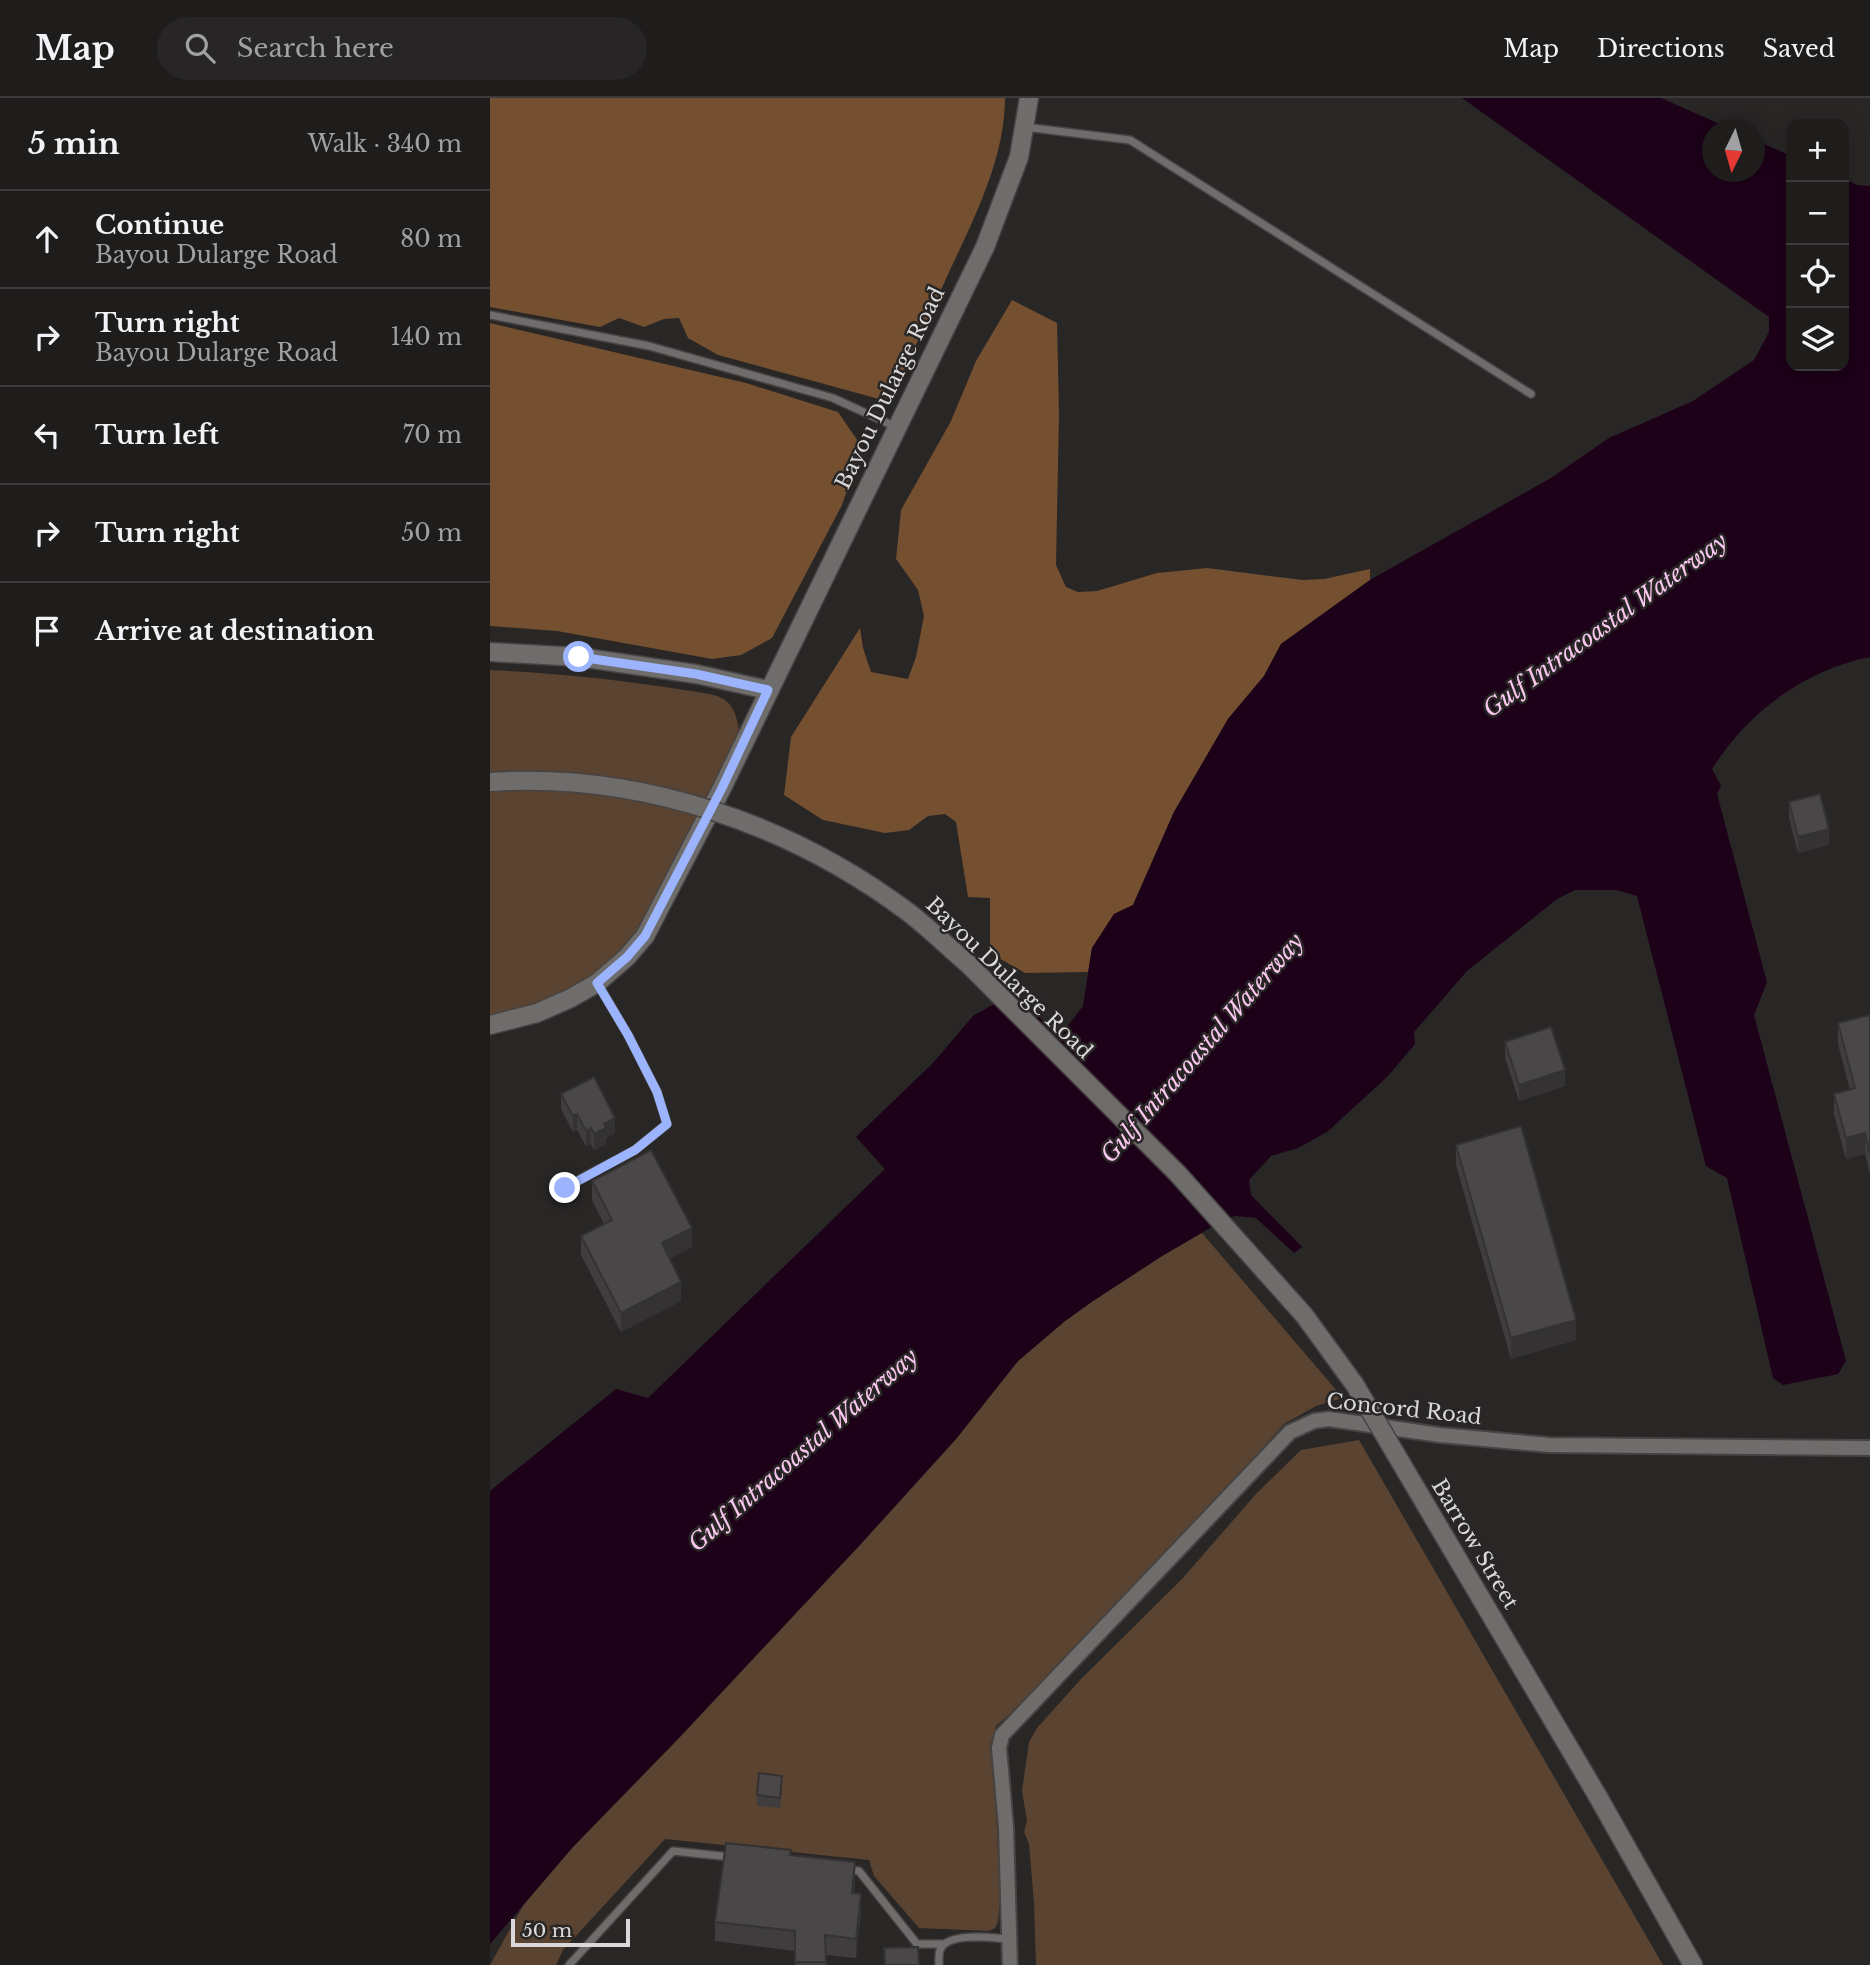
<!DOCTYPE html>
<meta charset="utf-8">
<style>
body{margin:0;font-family:"Libre Baskerville",serif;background:#272525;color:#f1f3f6}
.controls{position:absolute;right:21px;top:21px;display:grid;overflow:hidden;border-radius:14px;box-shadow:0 4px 18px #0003}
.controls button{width:63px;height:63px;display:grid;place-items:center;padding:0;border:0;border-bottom:2px solid #3c3a3b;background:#1f1c1c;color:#f1f3f6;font:35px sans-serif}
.compass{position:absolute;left:1212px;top:21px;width:63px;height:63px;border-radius:50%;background:#1f1c1c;box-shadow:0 4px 18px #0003;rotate:185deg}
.scale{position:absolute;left:21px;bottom:18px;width:119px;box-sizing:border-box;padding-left:7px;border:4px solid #dad8d8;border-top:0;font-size:19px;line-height:24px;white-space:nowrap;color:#dad8d8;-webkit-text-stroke:5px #292626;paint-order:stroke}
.stop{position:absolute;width:21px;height:21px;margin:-16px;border:5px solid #9bb4fd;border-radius:50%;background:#fff}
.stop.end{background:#9bb4fd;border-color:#fff;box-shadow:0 2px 7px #0008}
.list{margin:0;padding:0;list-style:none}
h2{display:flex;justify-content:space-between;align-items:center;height:91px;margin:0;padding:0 28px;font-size:30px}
h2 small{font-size:23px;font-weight:400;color:#a1a1a3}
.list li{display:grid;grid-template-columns:46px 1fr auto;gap:21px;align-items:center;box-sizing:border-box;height:98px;padding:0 28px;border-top:2px solid #3c3a3b}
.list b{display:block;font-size:26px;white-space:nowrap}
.list p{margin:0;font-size:23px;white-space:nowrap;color:#a1a1a3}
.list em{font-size:23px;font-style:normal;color:#a1a1a3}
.icon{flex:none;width:38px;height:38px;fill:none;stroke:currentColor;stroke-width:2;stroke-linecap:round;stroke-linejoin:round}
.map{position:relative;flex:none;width:1380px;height:1867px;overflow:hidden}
header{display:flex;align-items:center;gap:42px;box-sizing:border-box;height:98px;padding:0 35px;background:#1f1c1c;border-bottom:2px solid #3c3a3b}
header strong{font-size:33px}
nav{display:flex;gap:38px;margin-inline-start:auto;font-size:24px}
.search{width:490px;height:63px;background:#272525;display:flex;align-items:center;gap:18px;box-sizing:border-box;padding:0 24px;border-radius:38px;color:#a1a1a3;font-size:26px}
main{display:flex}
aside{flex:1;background:#1f1c1c}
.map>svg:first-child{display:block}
</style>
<header>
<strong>Map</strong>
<div class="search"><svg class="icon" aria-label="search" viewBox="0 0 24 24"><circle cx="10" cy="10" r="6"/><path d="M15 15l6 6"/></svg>Search here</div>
<nav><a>Map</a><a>Directions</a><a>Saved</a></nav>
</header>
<main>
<aside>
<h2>5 min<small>Walk · 340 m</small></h2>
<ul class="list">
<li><svg class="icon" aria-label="ahead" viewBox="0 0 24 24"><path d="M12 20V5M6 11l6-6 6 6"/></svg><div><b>Continue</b><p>Bayou Dularge Road</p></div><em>80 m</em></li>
<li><svg class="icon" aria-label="right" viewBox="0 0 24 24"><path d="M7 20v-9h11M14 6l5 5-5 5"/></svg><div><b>Turn right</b><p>Bayou Dularge Road</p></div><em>140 m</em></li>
<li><svg class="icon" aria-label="left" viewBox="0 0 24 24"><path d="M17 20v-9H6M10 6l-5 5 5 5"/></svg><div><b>Turn left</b></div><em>70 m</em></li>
<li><svg class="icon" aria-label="right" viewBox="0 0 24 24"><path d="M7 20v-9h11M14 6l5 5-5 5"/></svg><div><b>Turn right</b></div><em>50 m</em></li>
<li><svg class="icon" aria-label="arrive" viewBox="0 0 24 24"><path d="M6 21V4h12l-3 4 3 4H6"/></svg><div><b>Arrive at destination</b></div></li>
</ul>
</aside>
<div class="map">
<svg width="1380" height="1867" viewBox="0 0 1380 1867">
<rect width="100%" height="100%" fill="#292626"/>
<!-- green -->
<g fill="#5a4330">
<path d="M0,572c65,3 124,9 188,19 14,3 35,3 47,11 11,8 12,21 15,34l-75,156 -29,45 -27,29 -29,21 -53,24 -37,8z"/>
<path d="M712,1135l141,165 -27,8 -32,18 -91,102 -180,185 -17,15 -6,19 6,64 4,90 -2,23 -3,6 -6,3 -70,-3 -45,-52 -5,-16 -204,-21 -102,111 -7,15h-66l34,-61 48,-56 287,-302 97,-107 62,-78 47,-40 28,-20 69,-45z"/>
<path d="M869,1342l304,525h-627l-2,-61 -5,-60 -5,-12 3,-11 -5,-30 7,-49 8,-14 44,-49 101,-100 74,-85 45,-44z"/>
</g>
<!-- forest -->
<g fill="#744f30">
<path d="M0,0h515c0,59 -30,119 -55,172 -20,44 -40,88 -60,132l-172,-47 -30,-17 -9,-20 -15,1 -20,8 -25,-9 -19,9 -110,-20z"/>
<path d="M522,202l45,23 2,91 -3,151 10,22 12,5 19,-1 60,-18 50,-5 96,12 21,-1 46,-10v11l-89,64 -17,32 -36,43 -54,93 -41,93 -19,9 -22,34 -4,24 -63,1 -35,-20v-55l-22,-1 -12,-75 -11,-8 -17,2 -19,14 -24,3 -62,-13 -39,-25 7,-58 69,-109 3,20 8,24 37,7 8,-22 8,-41 -6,-26 -22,-31 5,-49 50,-89 25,-60z"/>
<path d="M0,225l256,60 92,29 24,35 -20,58 -70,133 -31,17 -29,4 -155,-28 -67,-5z"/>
</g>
<!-- water -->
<path fill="#1c0118" d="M972,0h199l70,31 -18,1v42h42v-32l36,16v210h53v-187l13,6 13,1v471c-66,13 -123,56 -158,112l9,17 -4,8 50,188 -13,33 92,346 -8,13 -55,11 -10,-7 -46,-200 -21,-12 -69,-270 -20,-6h-42l-18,9 -90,72 -53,61 1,12 -27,32 -61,56 -29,16 -27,8 -22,24 2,15 51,52 -8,6 -38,-35 -20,-2 -9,2 -65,38 -69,45 -28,20 -47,40 -62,78 -97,107 -179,191 -108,111 -82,96v-453l126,-102 32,9 237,-229 -29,-32 77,-74 41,-48 39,-21 47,42 23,-30 9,-58 22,-34 19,-9 41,-93 54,-93 36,-43 17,-32 89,-64 181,-102 58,-40 84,-37 61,-41 15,-28v-15z"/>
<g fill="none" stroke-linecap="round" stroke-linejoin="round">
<defs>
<g id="lane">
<path d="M535,29l105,13 401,254"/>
<path d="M0,217l159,31 184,52 63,29"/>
<path d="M75,1089l70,-37 32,-26 -10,-32 -29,-57 -30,-51"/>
<path d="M357,1772l12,1 58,73h27"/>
<path d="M79,1867l104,-114 58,6"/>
<path d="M449,1867c0,-6 -1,-12 2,-17 9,-16 52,-10 68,-9"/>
</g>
<path id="street" d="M520,1867l-4,-138 -7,-79 3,-13 288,-303 24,-11 15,-2 111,16 109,10 321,3"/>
<g id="secondary">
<path d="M0,554l89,5 117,17 72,16"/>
<path d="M478,866l210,210"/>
<path d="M0,927l47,-12 34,-15 26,-15 30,-26 18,-21 77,-148 263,-541 34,-90 10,-59"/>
<path d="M1107,1697l96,170"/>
</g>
</defs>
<!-- lane casing -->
<use href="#lane" stroke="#464343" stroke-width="10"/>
<!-- street casing -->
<use href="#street" stroke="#464343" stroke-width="18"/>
<!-- secondary casing -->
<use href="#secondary" stroke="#464343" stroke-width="21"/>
<!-- lane -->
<use href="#lane" stroke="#6f6c6c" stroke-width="7"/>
<!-- street -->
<use href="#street" stroke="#6f6c6c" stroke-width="14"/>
<!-- secondary -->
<use href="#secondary" stroke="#6f6c6c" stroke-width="18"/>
<defs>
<g id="secondary-bridge">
<path d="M0,684c149,-10 299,41 418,130 21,16 40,35 60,52"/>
<path d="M688,1076l126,141 51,70 242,410"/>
</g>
</defs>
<!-- secondary-bridge casing -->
<use href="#secondary-bridge" stroke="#464343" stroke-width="21" stroke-linecap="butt"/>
<!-- secondary-bridge -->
<use href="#secondary-bridge" stroke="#6f6c6c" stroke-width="18"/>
</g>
<!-- wall -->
<g fill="#403d3e">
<path d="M1299,704l40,43 -31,8 -9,-35z"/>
<path d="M1380,917v159l-5,-20 -19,5 -12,-45v-20l16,-4 -12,-46v-21z"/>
<path d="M1015,944l60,44 -46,15 -14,-43z"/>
<path d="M71,996l54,39 -9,5v6l-12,6 -3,-6 -5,2 -9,-16 -4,2 -12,-23z"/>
<path d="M966,1047l120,195 -65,19 -55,-194z"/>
<path d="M102,1083l100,66 -23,12 12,42 -60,31 -40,-77v-19l23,-12 -12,-24z"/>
<path d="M292,1688l-2,22 -23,-2v-11z"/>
<path d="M301,1757l64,26 -1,12 7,20 -5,45 -30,-3v10h-31v-14l-80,-10v-19z"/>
</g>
<!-- shaded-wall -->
<g fill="#343232">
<path d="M1339,731v16l-31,8v-16z"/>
<path d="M1075,972v16l-46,15v-16z"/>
<path d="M87,1016v16l-4,2v-16z"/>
<path d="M125,1020v15l-9,5v6l-12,6v-16l10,-10z"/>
<path d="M101,1030v16l-5,2v-15z"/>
<path d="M1375,1035v21l-19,5v-21z"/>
<path d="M202,1130v19l-30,16v-20z"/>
<path d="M191,1184v19l-60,31v-19z"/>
<path d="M1086,1222v20l-65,19v-21z"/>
<path d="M365,1764v19l-3,31v-19z"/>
<path d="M371,1796v19l-5,45v-19z"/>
</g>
<!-- building -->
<g fill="#4a4748" stroke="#343232" stroke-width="2">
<path d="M1330,696l9,35 -31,8 -9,-35z"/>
<path d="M1380,917v139l-5,-21 -19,5 -12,-44 21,-6 -17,-65z"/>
<path d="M1061,929l14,43 -46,15 -14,-43z"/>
<path d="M104,979l21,41 -11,6 2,4 -12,6 -3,-6 -5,3 -9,-17 -4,2 -12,-22z"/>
<path d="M1031,1028l55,194 -65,18 -55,-193z"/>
<path d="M161,1052l41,78 -30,15 19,39 -60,31 -40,-77 31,-16 -20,-39z"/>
<path d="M269,1675l23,3 -2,22 -23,-3z"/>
<path d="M236,1745l65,7 -1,5 65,7 -3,31 9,1 -5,45 -31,-4 1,27h-31v-31l-80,-9z"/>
<path d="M428,1849l1,18h-34l-1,-17z"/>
</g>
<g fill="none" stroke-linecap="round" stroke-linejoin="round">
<!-- route -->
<path stroke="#9bb4fd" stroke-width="9" d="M75,1090l70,-38 32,-26 -10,-32 -29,-57 -31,-52 30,-26 18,-21 77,-148 46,-98 -72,-16 -117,-17"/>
</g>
<g text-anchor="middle" stroke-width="5" stroke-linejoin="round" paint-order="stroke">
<!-- street labels -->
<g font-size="21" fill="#dad8d8" stroke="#292626">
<text transform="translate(400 290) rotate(-64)" y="7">Bayou Dularge Road</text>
<text transform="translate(519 880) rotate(44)" y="7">Bayou Dularge Road</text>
<text transform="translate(914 1311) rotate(6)" y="7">Concord Road</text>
<text transform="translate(985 1446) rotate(59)" y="7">Barrow Street</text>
</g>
<!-- water labels -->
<g font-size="23" font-style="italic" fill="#fac7ef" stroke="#292626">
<text transform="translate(1115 527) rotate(-36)" y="8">Gulf Intracoastal Waterway</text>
<text transform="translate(712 950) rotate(-49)" y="8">Gulf Intracoastal Waterway</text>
<text transform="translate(313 1352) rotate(-41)" y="8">Gulf Intracoastal Waterway</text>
</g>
</g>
</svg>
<div class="controls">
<button>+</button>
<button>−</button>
<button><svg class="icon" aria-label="locate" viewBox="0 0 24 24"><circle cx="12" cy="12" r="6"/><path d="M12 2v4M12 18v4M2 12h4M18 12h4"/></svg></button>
<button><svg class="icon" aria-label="layers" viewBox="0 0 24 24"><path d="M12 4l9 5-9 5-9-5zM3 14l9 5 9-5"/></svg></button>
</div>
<svg class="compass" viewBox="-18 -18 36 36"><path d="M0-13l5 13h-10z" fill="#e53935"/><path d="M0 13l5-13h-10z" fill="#a1a1a3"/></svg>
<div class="scale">50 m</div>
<div class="stop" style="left:89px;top:559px"></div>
<div class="stop end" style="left:75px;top:1090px"></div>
</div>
</main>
